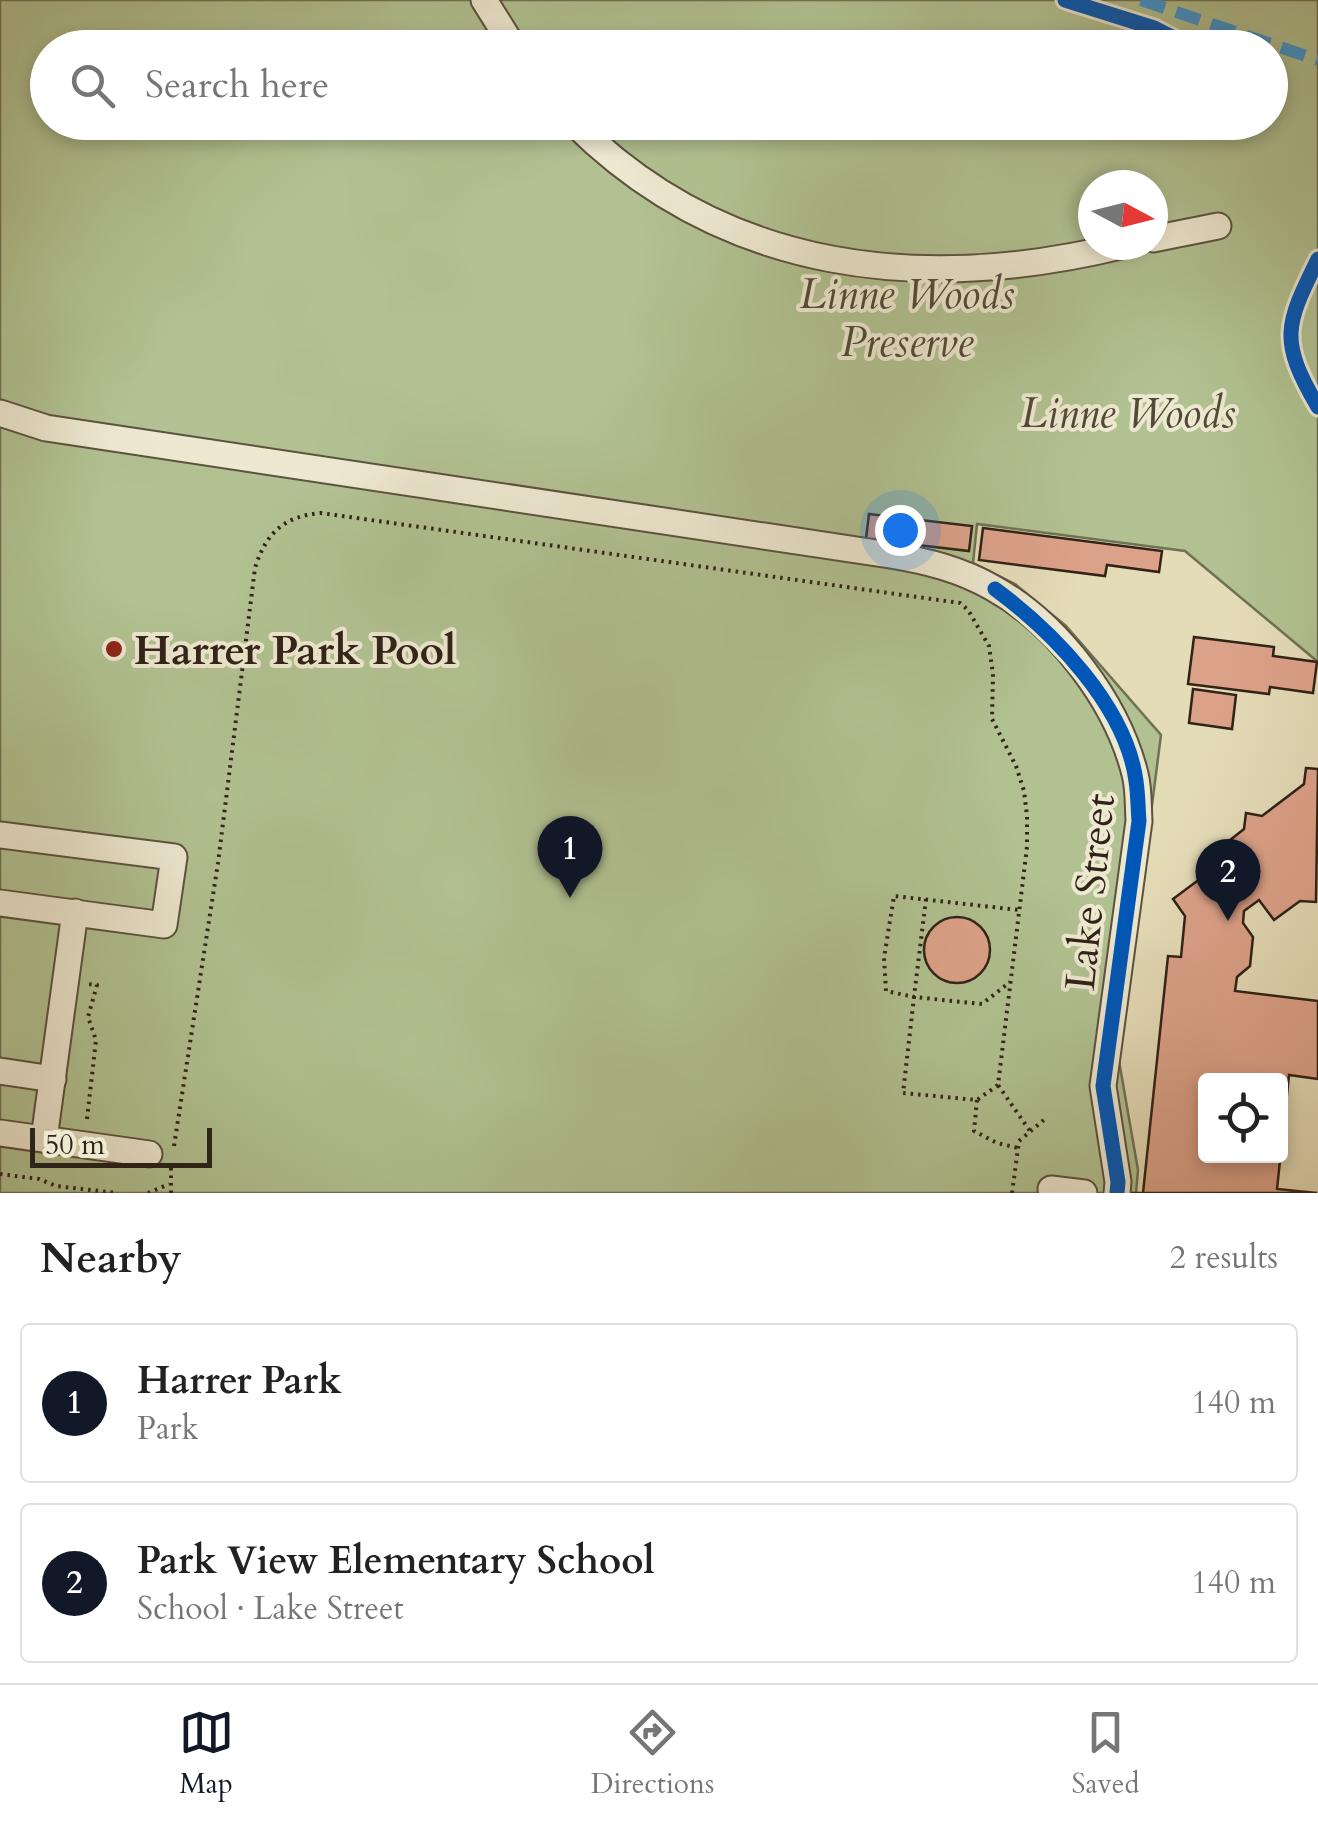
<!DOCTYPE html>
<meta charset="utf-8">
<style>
body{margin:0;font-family:Cardo,serif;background:#f2f2f2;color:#222}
.controls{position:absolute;right:30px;bottom:30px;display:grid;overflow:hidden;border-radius:10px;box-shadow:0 5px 15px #0003}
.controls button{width:90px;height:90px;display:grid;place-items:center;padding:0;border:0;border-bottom:2px solid #e0e0e0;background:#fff;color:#222;font:50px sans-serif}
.compass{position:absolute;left:1078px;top:170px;width:90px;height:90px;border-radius:50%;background:#fff;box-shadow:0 5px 15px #0003;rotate:97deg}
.scale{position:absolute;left:30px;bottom:25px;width:182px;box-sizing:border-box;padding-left:10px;border:5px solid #302317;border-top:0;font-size:28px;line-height:35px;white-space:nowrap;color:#302317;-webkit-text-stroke:8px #ede8d0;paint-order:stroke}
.you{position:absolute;left:900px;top:530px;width:35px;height:35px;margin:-25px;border:8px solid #fff;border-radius:50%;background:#1a73e8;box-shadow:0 0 0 15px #1a73e833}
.badge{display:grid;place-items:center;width:65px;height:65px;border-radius:50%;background:#111827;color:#fff;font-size:32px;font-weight:700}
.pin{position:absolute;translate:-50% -82px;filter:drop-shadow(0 2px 5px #0008)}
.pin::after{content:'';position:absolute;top:52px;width:35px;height:30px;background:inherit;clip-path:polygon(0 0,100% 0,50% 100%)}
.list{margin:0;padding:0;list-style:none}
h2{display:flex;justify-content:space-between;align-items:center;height:130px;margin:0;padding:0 40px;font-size:42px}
h2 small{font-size:32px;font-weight:400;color:#767676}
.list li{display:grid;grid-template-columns:65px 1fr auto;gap:30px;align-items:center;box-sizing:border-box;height:160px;margin:0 20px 20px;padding:0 20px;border:2px solid #e0e0e0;border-radius:10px}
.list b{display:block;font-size:38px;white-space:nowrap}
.list p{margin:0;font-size:32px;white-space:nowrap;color:#767676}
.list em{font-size:32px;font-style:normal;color:#767676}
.icon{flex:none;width:55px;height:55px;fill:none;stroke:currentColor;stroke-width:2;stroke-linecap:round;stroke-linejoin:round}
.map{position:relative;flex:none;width:1318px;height:1193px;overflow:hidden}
.search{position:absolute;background:#fff;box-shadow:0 5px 15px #0003;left:30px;right:30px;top:30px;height:110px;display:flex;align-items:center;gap:25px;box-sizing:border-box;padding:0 35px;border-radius:55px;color:#767676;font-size:38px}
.sheet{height:490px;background:#fff}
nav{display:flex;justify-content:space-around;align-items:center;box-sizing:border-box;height:140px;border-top:2px solid #e0e0e0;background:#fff;font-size:28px;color:#767676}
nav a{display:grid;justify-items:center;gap:5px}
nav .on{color:#111827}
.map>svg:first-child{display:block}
</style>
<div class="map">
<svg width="1318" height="1193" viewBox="0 0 1318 1193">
<rect width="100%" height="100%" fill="#e4dbb7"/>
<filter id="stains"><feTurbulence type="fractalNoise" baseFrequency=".002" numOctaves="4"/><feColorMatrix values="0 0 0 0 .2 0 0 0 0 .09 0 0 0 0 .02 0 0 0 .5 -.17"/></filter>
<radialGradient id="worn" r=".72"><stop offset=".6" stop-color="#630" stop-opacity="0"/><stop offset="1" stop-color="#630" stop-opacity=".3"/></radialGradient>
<!-- green -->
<path fill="#b1c191" stroke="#707254" stroke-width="2.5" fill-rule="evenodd" d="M0,0h1318v662l-133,-111 -208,-27 -4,39 42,21 51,42 95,109 -42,326 19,109 -2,23h-1136zM48,48h1222v74h-1222zM1093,185h60v60h-60z"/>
<!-- building -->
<g fill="#dca289" stroke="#302317" stroke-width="2.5" fill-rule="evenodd">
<path d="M869,514l103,12 -3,25 -103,-12z"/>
<path d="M983,528l179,23 -3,21 -52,-7 -2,11 -126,-16z"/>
<path d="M1194,637l80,10 -1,9 44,6 -4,31 -43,-6 -1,7 -81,-10z"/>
<path d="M1193,689l43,6 -4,34 -43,-6z"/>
<path d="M1306,768l12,1 -2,133 -16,-1 -26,19 -15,-20 -15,11 -1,12 10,14 -3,29 -13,11 -2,14 83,10v78l-29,-4 -12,114 40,4h-187h13l25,-237 13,1 4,-41 -12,-17 55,-41 -8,-10 24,-19 2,-16 16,3 42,-32zM1206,1080h74v76h-74z"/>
<circle cx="957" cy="950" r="33"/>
</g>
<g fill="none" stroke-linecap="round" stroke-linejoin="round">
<defs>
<g id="minor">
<path d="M484,0l30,48"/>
<path d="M573,122c152,152 352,172 552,123"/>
<path d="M1153,239l65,-13"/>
<path d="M0,413l46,15 844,127c36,6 70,14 103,33 65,36 124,114 142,186 4,15 3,32 4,47l-36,265 15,96 -1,11"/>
<path d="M0,835l174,22 -10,68 -164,-22"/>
<path d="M0,1071l53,8"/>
<path d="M0,1133l149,21"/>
<path d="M44,1139l31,-227"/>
<path d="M1051,1189l33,4"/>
</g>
</defs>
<!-- minor casing -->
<use href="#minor" stroke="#5d513f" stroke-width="29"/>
<!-- path -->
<g stroke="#302317" stroke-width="4" stroke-dasharray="2.5 5" stroke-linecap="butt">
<path d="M926,899l-12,98 -28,-6 -2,-33 10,-62 125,14"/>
<path d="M998,1085l-21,15 -74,-7 11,-96 68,7 28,-22"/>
<path d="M977,1100l-3,31 23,12 21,5"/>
<path d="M87,1119l9,-79 -8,-23 9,-32 -9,-1"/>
<path d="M174,1146l44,-283 37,-295c11,-35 29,-52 66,-55l639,90 8,7 21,36 4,28 -1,45 24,47 8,25 3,25v31l-29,238 32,46"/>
<path d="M0,1174l39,5 17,7 61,7"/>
<path d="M148,1193l21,-9"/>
<path d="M171,1193v-28"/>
<path d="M1012,1193l7,-52 27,-23"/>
</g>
<!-- minor -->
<use href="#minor" stroke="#ede8d0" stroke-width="25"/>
<!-- quiet -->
<path stroke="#3d95d4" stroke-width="12" stroke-dasharray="25 12" stroke-linecap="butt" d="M1141,0l177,60"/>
<defs>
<g id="cycleway">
<path d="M1065,0l89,28 39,20"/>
<path d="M1318,259c-33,67 -39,81 0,148"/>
<path d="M995,589c58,43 131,117 141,192 2,13 2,27 3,40l-36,265 15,96 -1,11"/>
</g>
</defs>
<!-- cycleway casing -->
<use href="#cycleway" stroke="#ede8d0" stroke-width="21"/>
<!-- cycleway -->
<use href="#cycleway" stroke="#0057b8" stroke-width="15"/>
</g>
<!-- markers -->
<circle fill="#8f2418" stroke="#ede8d0" stroke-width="4" cx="114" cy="649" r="10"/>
<g text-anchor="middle" stroke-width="8" stroke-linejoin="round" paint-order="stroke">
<!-- park labels -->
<g font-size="42" font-style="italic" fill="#504a36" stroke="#ede8d0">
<text x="907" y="308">Linne Woods<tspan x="907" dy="48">Preserve</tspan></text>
<text x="1128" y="427">Linne Woods</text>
</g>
<!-- poi labels -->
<g font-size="42" font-weight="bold" fill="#302317" stroke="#ede8d0" text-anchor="start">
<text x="134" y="664">Harrer Park Pool</text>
</g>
<!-- street labels -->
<g font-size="42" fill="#302317" stroke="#ede8d0">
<text transform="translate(1089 892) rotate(-84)" y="15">Lake Street</text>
</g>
</g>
<rect width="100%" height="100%" filter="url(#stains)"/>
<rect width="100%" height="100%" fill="url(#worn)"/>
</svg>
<div class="controls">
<button><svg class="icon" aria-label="locate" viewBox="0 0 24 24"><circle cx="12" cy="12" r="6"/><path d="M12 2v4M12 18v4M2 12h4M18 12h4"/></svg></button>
</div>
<svg class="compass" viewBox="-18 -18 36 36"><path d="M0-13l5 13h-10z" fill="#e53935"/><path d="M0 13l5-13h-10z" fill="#767676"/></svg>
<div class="scale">50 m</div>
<div class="you"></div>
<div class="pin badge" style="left:570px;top:898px">1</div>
<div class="pin badge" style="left:1228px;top:921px">2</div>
<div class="search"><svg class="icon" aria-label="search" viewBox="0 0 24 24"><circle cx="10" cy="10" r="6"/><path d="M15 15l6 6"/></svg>Search here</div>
</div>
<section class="sheet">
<h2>Nearby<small>2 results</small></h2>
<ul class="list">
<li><span class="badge">1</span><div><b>Harrer Park</b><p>Park</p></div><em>140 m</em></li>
<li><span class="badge">2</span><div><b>Park View Elementary School</b><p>School · Lake Street</p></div><em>140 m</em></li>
</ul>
</section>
<nav>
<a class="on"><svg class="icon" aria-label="map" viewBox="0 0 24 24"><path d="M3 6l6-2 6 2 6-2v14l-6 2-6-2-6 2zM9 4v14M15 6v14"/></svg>Map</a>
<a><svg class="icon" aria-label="directions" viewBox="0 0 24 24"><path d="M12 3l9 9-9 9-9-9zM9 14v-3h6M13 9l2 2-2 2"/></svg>Directions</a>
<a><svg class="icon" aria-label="saved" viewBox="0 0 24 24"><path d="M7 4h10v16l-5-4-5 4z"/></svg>Saved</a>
</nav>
